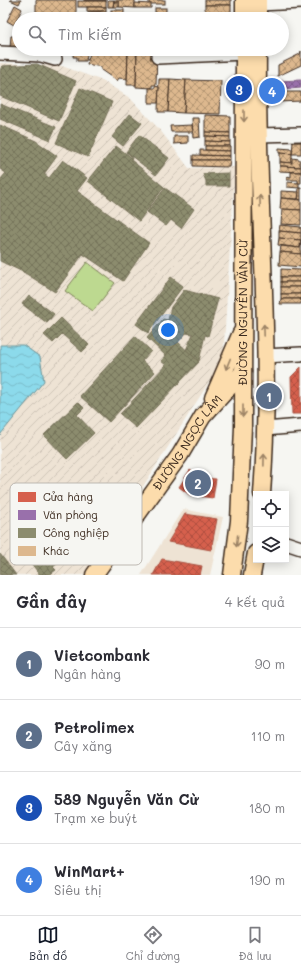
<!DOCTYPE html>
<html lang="vi">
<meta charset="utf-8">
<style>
body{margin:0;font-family:Mali,sans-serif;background:#f7f7f7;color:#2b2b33}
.controls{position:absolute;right:12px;bottom:12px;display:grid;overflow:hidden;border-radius:0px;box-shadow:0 2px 10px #0003}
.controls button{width:36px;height:36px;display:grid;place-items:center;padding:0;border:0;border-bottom:1px solid #e1e1e2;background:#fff;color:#2b2b33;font:20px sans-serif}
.you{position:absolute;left:168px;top:330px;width:14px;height:14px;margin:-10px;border:3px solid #fff;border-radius:50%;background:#1a73e8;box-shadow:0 0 0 6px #1a73e833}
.badge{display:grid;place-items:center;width:26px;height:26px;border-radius:50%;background:#111827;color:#fff;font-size:13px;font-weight:700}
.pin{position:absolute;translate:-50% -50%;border:2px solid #fff;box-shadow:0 1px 4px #0006}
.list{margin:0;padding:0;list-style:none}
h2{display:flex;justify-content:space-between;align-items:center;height:52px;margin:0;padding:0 16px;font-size:17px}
h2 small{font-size:13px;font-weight:400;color:#7c7c81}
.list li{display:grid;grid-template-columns:26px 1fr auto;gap:12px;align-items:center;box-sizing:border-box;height:72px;padding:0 16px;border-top:1px solid #e1e1e2}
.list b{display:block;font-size:15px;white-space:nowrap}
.list p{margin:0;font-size:13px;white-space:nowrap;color:#7c7c81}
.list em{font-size:13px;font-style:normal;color:#7c7c81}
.icon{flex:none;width:22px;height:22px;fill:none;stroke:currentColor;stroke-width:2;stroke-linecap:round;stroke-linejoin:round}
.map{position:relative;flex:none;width:301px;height:575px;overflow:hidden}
.search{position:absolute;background:#fff;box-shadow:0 2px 10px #0003;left:12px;right:12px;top:12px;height:44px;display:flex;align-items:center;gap:10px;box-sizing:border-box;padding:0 14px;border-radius:22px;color:#7c7c81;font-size:15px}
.sheet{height:340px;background:#fff}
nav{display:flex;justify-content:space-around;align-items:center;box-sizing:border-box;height:56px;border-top:1px solid #e1e1e2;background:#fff;font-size:11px;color:#7c7c81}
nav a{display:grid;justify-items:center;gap:2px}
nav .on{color:#111827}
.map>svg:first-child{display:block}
</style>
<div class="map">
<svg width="301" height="575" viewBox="0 0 301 575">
<defs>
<pattern id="industrial-furrows" width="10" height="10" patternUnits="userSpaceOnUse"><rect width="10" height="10" fill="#eee3d4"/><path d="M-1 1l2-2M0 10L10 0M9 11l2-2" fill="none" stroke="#cdc3b6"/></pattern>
<pattern id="water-waves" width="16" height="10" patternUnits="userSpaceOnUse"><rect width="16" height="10" fill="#8cdaeb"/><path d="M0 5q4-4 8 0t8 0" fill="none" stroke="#7abbc9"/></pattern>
<pattern id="shops-cross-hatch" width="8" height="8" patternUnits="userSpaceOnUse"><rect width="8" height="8" fill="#d6604d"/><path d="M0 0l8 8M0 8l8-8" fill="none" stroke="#af4f3f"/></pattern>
<pattern id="offices-cross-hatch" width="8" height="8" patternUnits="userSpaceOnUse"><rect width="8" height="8" fill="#9970ab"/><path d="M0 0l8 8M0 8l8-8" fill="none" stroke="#7e5c8b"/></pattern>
<pattern id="industry-cross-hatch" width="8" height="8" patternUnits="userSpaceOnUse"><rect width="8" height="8" fill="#8c8c6e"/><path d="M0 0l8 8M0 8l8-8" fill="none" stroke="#74735a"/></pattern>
<pattern id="building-cross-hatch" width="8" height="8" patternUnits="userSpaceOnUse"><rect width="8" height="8" fill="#ddb88e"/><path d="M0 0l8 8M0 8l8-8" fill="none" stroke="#b49673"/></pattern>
</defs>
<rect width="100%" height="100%" fill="#f6f6f2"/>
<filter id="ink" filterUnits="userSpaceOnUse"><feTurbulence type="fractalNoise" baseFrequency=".025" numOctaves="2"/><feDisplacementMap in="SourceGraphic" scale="8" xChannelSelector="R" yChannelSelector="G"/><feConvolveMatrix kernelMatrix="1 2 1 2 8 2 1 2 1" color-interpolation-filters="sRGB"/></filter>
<g filter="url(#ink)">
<!-- built -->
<path fill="#eee3d4" d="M183,509l40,8 -13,58h-69z"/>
<!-- industrial -->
<path fill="url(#industrial-furrows)" d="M0,63l62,3 41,15 27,17 30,32 29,38 46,-1 -12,193 -136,215h-87z"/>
<!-- pitch -->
<path fill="#bdd990" stroke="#7c8257" d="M87,262l28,21 -22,28 -28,-20z"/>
<!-- water -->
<path fill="url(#water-waves)" stroke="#6c9499" d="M0,345h23l17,12 4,24 -44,54z"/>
<!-- shops -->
<g fill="url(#shops-cross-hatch)" stroke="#a8503f">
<path d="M301,367v47h-9l-1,-37z"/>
<path d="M190,470l11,8 15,1 -3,19 -23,-3 -11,-8z"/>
<path d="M185,514l32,5 -6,31 -43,-8z"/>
<path d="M162,559l40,7 -2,9h-47z"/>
</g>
<!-- offices -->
<path fill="url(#offices-cross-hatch)" stroke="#7d5b81" d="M301,80v8l-24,2v-9z"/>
<!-- industry -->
<g fill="url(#industry-cross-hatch)" stroke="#746f56">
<path d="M37,64l39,17 -17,40 -59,-25v-26l2,-4z"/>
<path d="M80,88l32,14 -24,55 -32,-14z"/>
<path d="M0,104l56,23 -6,13 -50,-21z"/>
<path d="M130,114l12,9 -19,23 -11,-9z"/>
<path d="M0,125l36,16 21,15 -13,18 5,4 14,-18 24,18 -10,13 72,52 -26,38 -40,-27 -28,38 -30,-19 -25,-12v-81l6,-7 -6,-4z"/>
<path d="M139,135l30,23 -13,17 -30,-23z"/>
<path d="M116,146l16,12 -1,2 33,27 -25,34 -51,-40z"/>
<path d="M229,173v7l-23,1 -3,-7z"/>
<path d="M229,180v6h-23v-5z"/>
<path d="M165,188l29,21 -13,19 -10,-8 -5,6 -19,-14z"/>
<path d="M171,277l12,9 -35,47 -12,-9z"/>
<path d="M184,290l34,9 -10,37 -3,-1 -6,26 -13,-11 7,-16 -7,-1 -20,23 -19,-18 16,-19 5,1 3,-13z"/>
<path d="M29,295l25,19 -7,9 -25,-19z"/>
<path d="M61,318l28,27 -7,7 -20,-18 -9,9 -9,-8z"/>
<path d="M135,336l16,15 -9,10 13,11 -46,50 -29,-26z"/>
<path d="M178,342l21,20 -63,66 -16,-14 46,-49 -5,-4z"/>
<path d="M78,402l6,6 -7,7 17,18 -27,26 -23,-24z"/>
<path d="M78,513l17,22 -42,32 3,3 -7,5h-9l-9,-12 12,-10 -6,-8z"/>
<path d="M0,554l16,21h-16z"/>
</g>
<!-- building -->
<g fill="url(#building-cross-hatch)" stroke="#3b2a1e">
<path d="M10,0h11l-2,4z"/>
<rect x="36" y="0" width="40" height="19"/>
<rect x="84" y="0" width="22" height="1"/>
<path d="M108,0h6l-1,7h-5z"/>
<path d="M114,0h21v8l-16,-1v-5h-5z"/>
<rect x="149" y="0" width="16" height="4"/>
<rect x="205" y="0" width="26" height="5"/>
<rect x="78" y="1" width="28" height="6"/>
<path d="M114,2h5v5h-6z"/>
<path d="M135,3l16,1v4h-16z"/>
<path d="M15,5l7,4 -8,16 -7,-4z"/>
<path d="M205,5h26v10l-26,-1z"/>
<rect x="87" y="7" width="19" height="4"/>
<rect x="155" y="8" width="11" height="8"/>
<rect x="111" y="10" width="13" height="6"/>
<path d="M106,11v5h-18v-4z"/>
<path d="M205,14l26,1v4h-26z"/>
<rect x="88" y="16" width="18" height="3"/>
<rect x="111" y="16" width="14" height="3"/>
<path d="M11,36h8l-1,12h-8z"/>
<path d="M40,49h18l-1,4 -17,-3z"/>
<path d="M58,49h8l-1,5 -8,-1z"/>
<path d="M74,49h14l-2,12h-9v-4h-4z"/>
<path d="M90,49h16v3l-16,1z"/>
<path d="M127,49h16l-1,1z"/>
<path d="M143,49h18l-1,2 -18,-1z"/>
<path d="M161,49h23v3l-24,-1z"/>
<path d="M112,50l16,1 -1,28 -8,-1 -2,3 -16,-11v-3l-14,-3 3,-11h21z"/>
<path d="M128,51l9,1 -1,33h-9z"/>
<path d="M301,51v14l-23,11v-11l22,-11z"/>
<path d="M137,52h20l-1,33h-4v3l-16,-1z"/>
<path d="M159,79h11l-2,33h-10z"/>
<path d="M170,79l16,1 -2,33 -16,-1z"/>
<path d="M186,80l35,1 -1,33 -36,-1z"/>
<path d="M155,86l4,1 -1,16h-9v-15h6z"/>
<path d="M278,92h23v9l-23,1z"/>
<path d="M205,115l25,1v17l-25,-1z"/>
<path d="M192,118h7l1,19 -7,1z"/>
<path d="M192,125l1,7h-22l-1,-6z"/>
<path d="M205,132l25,1v4l-25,-1z"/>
<path d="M174,136h14v7l-14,1z"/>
<path d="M205,136l25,1v5l-25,-1z"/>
<path d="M205,141l25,1v4h-25z"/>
<path d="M293,142h8v12h-9z"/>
<path d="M205,146h25v5l-25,-1z"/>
<path d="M279,148l13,1v5l-13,-1z"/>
<path d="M200,150l30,1v5l-30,-1z"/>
<path d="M280,153l12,1v9l-12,-1z"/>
<path d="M193,155l37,1v4h-37z"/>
<path d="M292,158l7,1 2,8 -21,-1v-4l12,1z"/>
<path d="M193,160h37l-1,7 -36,-1z"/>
<path d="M280,166l21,1v5l-22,-1z"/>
<path d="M291,172h10v11h-3v-3h-11v-4l4,1z"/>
<path d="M287,182l12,1v5l-12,-1z"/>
<path d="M299,188h2v12l-3,-1z"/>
<path d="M281,191l18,1 -1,7 -17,-1z"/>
<path d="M281,198l20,2v10l-21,-1z"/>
<path d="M282,209l19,1v15l-20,-1z"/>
<path d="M280,225l21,2v6l-22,-2z"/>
<path d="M279,231l22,2v7l-22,-2z"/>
<path d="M279,238l22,2 -1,8 -22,-3z"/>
<path d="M301,240v14l-21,-2 1,-6 19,2z"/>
<path d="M280,252l21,2v13l-22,-2z"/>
<path d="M281,269l20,1v7h-20z"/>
<rect x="281" y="277" width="20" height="5"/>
<rect x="281" y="282" width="20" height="5"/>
<rect x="281" y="287" width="20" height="7"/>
<rect x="281" y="294" width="20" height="5"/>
<path d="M281,299h20v5h-21z"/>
</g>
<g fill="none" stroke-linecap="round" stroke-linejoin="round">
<defs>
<g id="minor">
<path d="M259,4l42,-2"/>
<path d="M0,53l41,2 14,4"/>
<path d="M158,57l86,-4"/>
<path d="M258,135l43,-1"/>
<path d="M265,356l36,-2"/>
<path d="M265,429l36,-3"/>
<path d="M286,543l15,5"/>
</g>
<g id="major">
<path d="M244,0v19"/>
<path d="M258,0v19"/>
<path d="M258,49c-2,148 15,297 4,445"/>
<path d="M213,398l28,-65"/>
<path id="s1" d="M94,575l86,-120 23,-39 40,-44"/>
<path id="s2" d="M232,575l7,-54 4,-94 1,-378"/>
<path d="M252,575l4,-22"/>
</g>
</defs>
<!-- minor casing -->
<use href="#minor" stroke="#3b2a1e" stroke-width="16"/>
<!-- major casing -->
<use href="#major" stroke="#3b2a1e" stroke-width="19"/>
<!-- minor -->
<use href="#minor" stroke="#f6f6f2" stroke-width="13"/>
<!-- major -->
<use href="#major" stroke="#fcdcac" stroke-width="16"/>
</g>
<!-- one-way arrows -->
<defs><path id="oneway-shaft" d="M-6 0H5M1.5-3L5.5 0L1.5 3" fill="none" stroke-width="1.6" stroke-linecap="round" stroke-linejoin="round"/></defs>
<g stroke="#9c8365">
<use href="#oneway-shaft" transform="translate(244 116) rotate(90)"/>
<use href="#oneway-shaft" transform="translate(260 201) rotate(-92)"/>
<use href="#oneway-shaft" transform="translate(264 330) rotate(-92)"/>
<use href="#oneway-shaft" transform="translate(228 364) rotate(112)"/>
<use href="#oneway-shaft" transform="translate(243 411) rotate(90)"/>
<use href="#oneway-shaft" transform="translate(264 460) rotate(-89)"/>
<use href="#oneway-shaft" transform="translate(237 541) rotate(96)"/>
</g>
</g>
<g text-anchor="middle" stroke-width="4" stroke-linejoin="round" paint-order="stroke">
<!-- street labels -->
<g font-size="12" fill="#3b2a1e" stroke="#f6f6f2">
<text dy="4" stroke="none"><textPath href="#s2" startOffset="263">ĐƯỜNG NGUYỄN VĂN CỪ</textPath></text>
<text dy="4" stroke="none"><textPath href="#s1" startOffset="162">ĐƯỜNG NGỌC LÂM</textPath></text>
</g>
</g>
<!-- legend -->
<rect x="10" y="483" width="132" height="82" rx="6" fill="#f6f6f2" stroke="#beb9b2" stroke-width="1"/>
<rect x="18" y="492" width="18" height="10" fill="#d6604d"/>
<rect x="18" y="510" width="18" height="10" fill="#9970ab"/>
<rect x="18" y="528" width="18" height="10" fill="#8c8c6e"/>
<rect x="18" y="546" width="18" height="10" fill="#ddb88e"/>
<g font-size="11" fill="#3b2a1e">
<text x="43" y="501">Cửa hàng</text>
<text x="43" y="519">Văn phòng</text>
<text x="43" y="537">Công nghiệp</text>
<text x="43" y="555">Khác</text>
</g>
</svg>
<div class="controls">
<button><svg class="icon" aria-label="locate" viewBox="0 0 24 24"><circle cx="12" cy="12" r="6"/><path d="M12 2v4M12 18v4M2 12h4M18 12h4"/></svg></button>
<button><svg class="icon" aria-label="layers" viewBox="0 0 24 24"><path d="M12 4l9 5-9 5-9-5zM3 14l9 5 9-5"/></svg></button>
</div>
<div class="you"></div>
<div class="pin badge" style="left:269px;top:396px;background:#5c6f8a">1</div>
<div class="pin badge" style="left:198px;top:483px;background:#5c6f8a">2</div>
<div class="pin badge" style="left:239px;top:89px;background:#1a4fb4">3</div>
<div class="pin badge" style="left:272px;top:91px;background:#3f7fe0">4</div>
<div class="search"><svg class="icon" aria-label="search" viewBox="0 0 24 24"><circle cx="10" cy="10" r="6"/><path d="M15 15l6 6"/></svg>Tìm kiếm</div>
</div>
<section class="sheet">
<h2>Gần đây<small>4 kết quả</small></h2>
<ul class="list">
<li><span class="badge" style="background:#5c6f8a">1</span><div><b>Vietcombank</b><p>Ngân hàng</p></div><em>90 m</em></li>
<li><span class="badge" style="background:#5c6f8a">2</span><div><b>Petrolimex</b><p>Cây xăng</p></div><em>110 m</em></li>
<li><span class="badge" style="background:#1a4fb4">3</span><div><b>589 Nguyễn Văn Cừ</b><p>Trạm xe buýt</p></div><em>180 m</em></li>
<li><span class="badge" style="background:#3f7fe0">4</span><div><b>WinMart+</b><p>Siêu thị</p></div><em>190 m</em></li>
</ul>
</section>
<nav>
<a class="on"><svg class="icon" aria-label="map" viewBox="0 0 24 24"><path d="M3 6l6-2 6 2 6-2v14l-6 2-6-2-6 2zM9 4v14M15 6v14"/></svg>Bản đồ</a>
<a><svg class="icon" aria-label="directions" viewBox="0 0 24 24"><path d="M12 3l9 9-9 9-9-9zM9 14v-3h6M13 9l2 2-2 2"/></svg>Chỉ đường</a>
<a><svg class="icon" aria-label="saved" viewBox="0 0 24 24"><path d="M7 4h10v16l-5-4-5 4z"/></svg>Đã lưu</a>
</nav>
